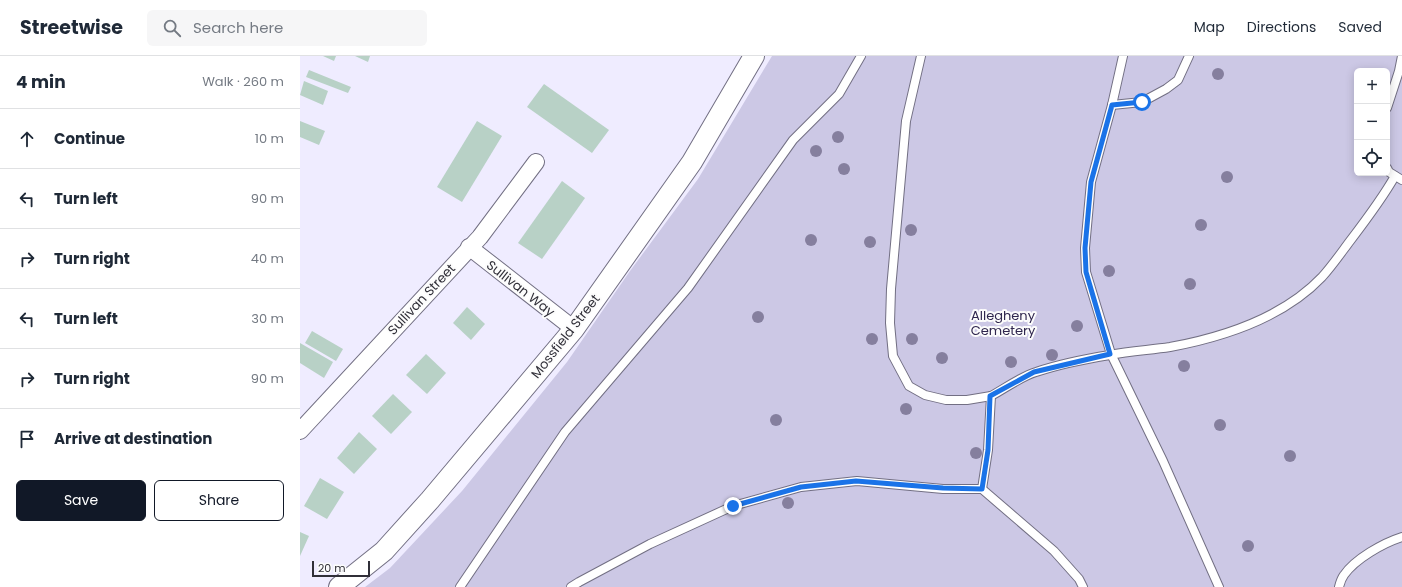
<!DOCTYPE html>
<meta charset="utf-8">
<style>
body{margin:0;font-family:Poppins,sans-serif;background:#f6f6f7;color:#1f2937}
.controls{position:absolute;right:12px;top:12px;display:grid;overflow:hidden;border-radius:6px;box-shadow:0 2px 10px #0003}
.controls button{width:36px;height:36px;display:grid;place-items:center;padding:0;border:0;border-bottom:1px solid #e0e1e3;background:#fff;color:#1f2937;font:20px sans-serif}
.scale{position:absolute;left:12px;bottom:10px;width:58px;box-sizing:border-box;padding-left:4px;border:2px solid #302f38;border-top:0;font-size:11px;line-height:14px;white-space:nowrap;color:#302f38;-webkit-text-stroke:3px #fcfcfc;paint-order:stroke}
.stop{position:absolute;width:12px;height:12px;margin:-9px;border:3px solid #1a73e8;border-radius:50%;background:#fff}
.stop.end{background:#1a73e8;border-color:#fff;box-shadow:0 1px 4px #0008}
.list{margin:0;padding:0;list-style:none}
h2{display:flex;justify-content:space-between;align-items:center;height:52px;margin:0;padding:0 16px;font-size:17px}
h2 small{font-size:13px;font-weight:400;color:#747a83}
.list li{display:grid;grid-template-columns:26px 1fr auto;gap:12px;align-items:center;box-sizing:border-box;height:60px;padding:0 16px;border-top:1px solid #e0e1e3}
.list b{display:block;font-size:15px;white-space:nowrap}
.list em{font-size:13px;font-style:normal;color:#747a83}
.actions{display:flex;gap:8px;padding:12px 16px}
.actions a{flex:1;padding:9px 0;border:1px solid #111827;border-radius:6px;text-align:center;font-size:14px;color:#111827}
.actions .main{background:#111827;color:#fff}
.icon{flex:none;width:22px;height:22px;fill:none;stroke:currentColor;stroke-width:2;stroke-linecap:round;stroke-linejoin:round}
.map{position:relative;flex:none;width:1102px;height:531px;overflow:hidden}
header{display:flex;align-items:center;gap:24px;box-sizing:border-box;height:56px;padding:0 20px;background:#fff;border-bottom:1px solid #e0e1e3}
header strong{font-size:19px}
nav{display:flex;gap:22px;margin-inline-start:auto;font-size:14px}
.search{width:280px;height:36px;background:#f6f6f7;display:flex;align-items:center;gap:10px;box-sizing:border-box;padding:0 14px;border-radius:6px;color:#747a83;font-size:15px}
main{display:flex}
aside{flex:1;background:#fff}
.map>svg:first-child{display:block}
</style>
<header>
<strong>Streetwise</strong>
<div class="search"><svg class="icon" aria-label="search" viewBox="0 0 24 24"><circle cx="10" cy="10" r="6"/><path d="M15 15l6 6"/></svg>Search here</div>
<nav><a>Map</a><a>Directions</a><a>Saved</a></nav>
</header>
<main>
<aside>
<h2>4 min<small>Walk · 260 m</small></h2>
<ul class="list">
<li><svg class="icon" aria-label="ahead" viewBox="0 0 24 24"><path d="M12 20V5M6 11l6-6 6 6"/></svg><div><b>Continue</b></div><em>10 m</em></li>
<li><svg class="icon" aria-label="left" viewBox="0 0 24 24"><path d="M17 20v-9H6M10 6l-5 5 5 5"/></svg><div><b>Turn left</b></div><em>90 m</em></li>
<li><svg class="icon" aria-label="right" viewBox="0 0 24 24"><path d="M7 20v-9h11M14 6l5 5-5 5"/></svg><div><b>Turn right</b></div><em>40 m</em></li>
<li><svg class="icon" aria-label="left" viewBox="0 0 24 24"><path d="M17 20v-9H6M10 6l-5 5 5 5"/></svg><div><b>Turn left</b></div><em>30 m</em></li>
<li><svg class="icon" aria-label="right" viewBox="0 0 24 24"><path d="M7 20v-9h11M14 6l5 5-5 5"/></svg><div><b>Turn right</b></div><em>90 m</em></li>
<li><svg class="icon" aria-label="arrive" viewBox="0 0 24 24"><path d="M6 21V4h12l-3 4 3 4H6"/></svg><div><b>Arrive at destination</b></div></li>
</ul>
<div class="actions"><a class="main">Save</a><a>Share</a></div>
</aside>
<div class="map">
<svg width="1102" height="531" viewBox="0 0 1102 531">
<rect width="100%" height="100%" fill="#efecff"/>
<!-- green -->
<path fill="#ccc8e5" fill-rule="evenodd" d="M472,0h630v531h-1037l25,-19 72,-77 105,-129 63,-91 68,-92zM1057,15h30v102h-30z"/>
<!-- building -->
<g fill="#b8d1c6">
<path d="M23,0h13l-2,5z"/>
<path d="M55,0h15l-2,6z"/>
<path d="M9,14l42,17 -3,6 -42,-16z"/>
<path d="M4,25l24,10 -5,14 -23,-10z"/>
<path d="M244,28l65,46 -17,23 -65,-46z"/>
<path d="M0,65l25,10 -6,14 -19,-8z"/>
<path d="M177,65l25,15 -40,66 -25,-15z"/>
<path d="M262,125l23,17 -43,61 -24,-16z"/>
<path d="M167,251l18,17 -14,16 -18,-17z"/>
<path d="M12,275l31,18 -7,12 -31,-18z"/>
<path d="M0,287l33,19 -9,16 -24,-15z"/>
<path d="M126,298l20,19 -19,21 -21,-19z"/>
<path d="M93,338l19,18 -21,22 -19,-18z"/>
<path d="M59,376l18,17 -23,25 -17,-16z"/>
<path d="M20,422l24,14 -17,27 -23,-13z"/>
<path d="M0,476l9,4 -9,20z"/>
</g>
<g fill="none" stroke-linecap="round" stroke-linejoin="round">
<defs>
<g id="service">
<path d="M621,0l-15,65 -15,168 -1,34 3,33 16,30 16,9 21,5h21l24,-4"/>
<path d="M823,0l-11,49 -21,77 -6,66 1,24 25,82 52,107 56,126"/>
<path d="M812,49l30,-3 24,-13 12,-9 11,-24"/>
<path d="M1087,52l12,-37 3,-15"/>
<path d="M1087,112l2,4 13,8"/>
<path d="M682,433l6,-39 3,-54c13,-7 31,-20 45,-24 24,-8 49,-13 74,-17 20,-4 40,-5 60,-8 54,-10 113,-29 152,-70 10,-11 19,-24 28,-36 16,-21 32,-42 45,-65"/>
<path d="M160,531l105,-155 123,-144 105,-148 46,-46 22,-38"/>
<path d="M271,531l8,-5 71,-38 83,-38 68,-19 56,-6 86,8h39l72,62 25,28 4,8"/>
<path d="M1039,531c1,-4 2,-8 5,-12 11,-16 39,-32 58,-38"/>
</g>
<g id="minor">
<path d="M169,191l105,82"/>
<path d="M0,375l180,-194 56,-75"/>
</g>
<path id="tertiary" d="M39,531l45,-36 46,-51 144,-171 118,-167 62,-106"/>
</defs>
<!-- service casing -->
<use href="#service" stroke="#726f83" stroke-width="10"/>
<!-- minor casing -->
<use href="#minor" stroke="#726f83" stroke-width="18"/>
<!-- tertiary casing -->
<use href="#tertiary" stroke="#726f83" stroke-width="22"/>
<!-- service -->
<use href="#service" stroke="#fff" stroke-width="8"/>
<!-- minor -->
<use href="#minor" stroke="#fff" stroke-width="16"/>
<!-- tertiary -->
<use href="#tertiary" stroke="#fff" stroke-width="20"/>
</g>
<!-- trees -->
<g fill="#857f9e">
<circle cx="918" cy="18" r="6"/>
<circle cx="538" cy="81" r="6"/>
<circle cx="516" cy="95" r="6"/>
<circle cx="544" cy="113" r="6"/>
<circle cx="927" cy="121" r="6"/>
<circle cx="901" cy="169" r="6"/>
<circle cx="611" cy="174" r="6"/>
<circle cx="511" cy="184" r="6"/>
<circle cx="570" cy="186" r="6"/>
<circle cx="809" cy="215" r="6"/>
<circle cx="890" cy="228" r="6"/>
<circle cx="458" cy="261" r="6"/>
<circle cx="777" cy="270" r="6"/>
<circle cx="572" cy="283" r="6"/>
<circle cx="612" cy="283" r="6"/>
<circle cx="752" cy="299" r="6"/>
<circle cx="642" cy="302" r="6"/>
<circle cx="711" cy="306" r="6"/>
<circle cx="884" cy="310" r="6"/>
<circle cx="606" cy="353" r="6"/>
<circle cx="476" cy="364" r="6"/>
<circle cx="920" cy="369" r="6"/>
<circle cx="676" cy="397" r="6"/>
<circle cx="990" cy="400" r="6"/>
<circle cx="488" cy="447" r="6"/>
<circle cx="948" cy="490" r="6"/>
</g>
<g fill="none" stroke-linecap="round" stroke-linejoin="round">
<!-- route -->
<path stroke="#1a73e8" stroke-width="5" d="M433,450l68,-19 55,-6 87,7 39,1 6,-39 2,-54 44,-24 76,-18 -24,-82 -1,-24 6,-66 21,-77 30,-3"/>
</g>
<g text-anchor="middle" stroke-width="4" stroke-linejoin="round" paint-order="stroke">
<!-- street labels -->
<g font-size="13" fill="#302f38" stroke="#fcfcfc">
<text transform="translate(221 232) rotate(38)" y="5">Sullivan Way</text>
<text transform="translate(121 243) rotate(-47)" y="5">Sullivan Street</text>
<text transform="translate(265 280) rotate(-52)" y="5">Mossfield Street</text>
</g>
<!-- park labels -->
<g font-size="13" fill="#2f264e" stroke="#fcfcfc">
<text x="703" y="264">Allegheny<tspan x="703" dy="15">Cemetery</tspan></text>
</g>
</g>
</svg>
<div class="controls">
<button>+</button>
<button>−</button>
<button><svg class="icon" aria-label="locate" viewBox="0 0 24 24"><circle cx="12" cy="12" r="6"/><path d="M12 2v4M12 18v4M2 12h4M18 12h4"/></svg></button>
</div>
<div class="scale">20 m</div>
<div class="stop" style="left:842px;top:46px"></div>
<div class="stop end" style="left:433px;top:450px"></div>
</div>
</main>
